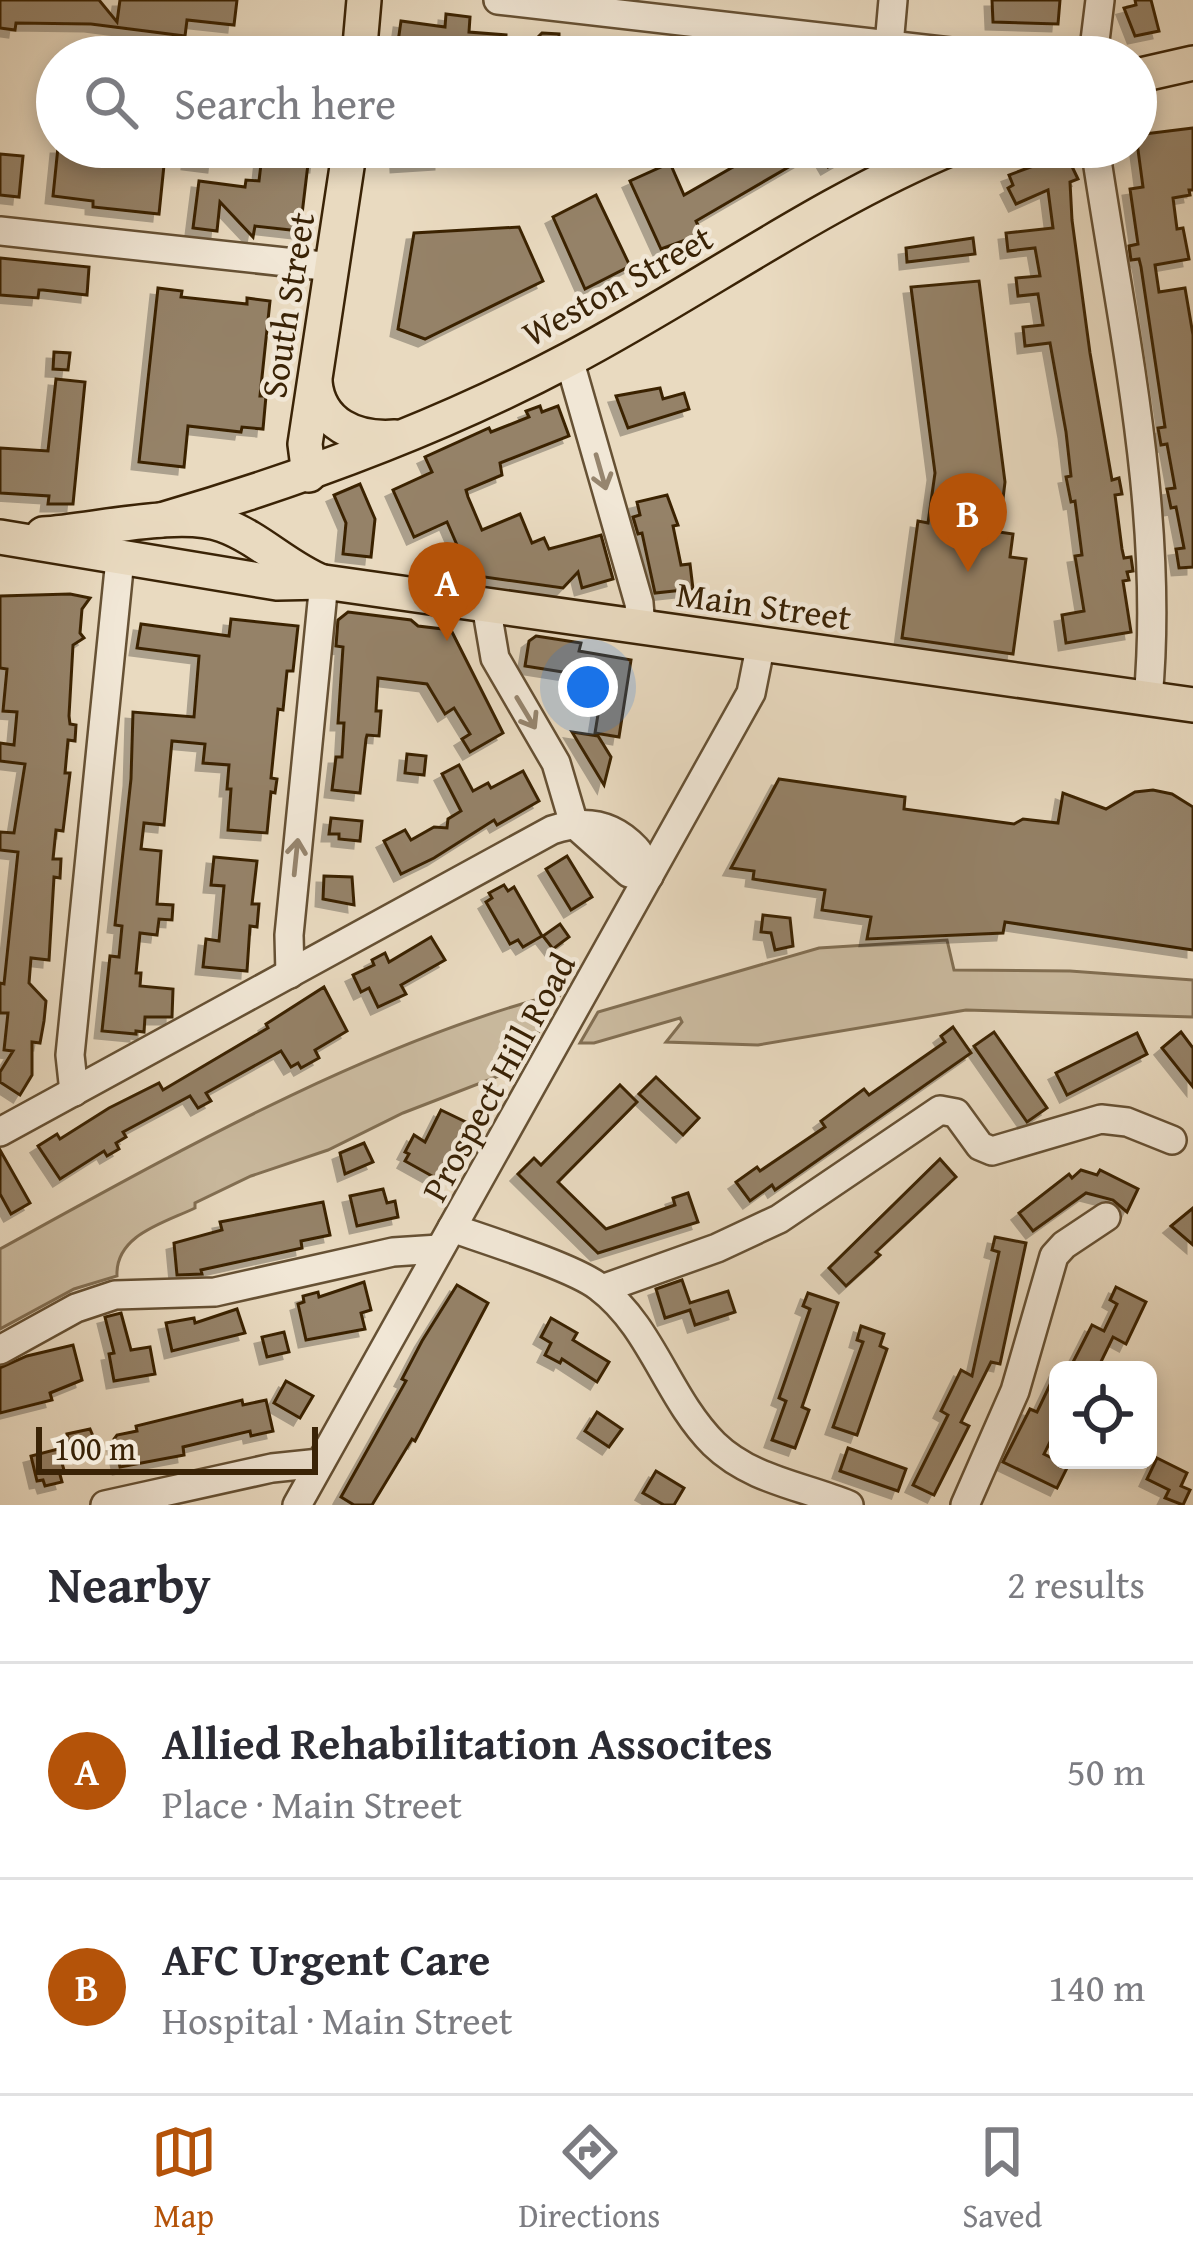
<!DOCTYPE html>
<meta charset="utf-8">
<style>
body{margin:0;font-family:"Gentium Book Plus",serif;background:#f2f2f3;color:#2b2b33}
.controls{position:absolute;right:36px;bottom:36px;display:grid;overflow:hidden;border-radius:18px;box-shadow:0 6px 18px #0003}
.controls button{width:108px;height:108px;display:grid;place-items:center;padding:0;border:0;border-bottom:3px solid #e1e1e2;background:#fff;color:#2b2b33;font:60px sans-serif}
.scale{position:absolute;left:36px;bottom:30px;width:282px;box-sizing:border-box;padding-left:12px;border:6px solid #3a2306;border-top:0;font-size:33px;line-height:42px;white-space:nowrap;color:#3a2306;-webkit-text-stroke:9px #f1e7d6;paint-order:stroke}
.you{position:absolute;left:588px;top:687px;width:42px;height:42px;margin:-30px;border:9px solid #fff;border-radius:50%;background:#1a73e8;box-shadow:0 0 0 18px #1a73e833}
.badge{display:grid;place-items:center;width:78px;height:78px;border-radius:50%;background:#b45309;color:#fff;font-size:39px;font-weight:700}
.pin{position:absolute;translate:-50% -99px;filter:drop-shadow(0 3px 6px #0008)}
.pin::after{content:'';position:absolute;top:63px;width:42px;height:36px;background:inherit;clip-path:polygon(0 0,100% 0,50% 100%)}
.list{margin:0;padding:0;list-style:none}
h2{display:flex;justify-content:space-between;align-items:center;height:156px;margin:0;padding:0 48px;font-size:51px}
h2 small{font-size:39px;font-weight:400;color:#7c7c81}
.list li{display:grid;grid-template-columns:78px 1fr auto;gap:36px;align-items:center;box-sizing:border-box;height:216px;padding:0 48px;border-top:3px solid #e1e1e2}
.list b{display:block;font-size:45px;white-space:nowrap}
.list p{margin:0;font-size:39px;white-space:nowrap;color:#7c7c81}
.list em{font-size:39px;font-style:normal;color:#7c7c81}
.icon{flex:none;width:66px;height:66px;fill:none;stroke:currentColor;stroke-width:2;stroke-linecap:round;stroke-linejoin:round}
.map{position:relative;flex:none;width:1193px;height:1505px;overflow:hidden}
.search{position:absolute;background:#fff;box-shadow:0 6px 18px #0003;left:36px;right:36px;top:36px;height:132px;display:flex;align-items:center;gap:30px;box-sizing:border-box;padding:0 42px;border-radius:66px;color:#7c7c81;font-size:45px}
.sheet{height:588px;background:#fff}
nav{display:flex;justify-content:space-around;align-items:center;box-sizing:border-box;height:168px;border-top:3px solid #e1e1e2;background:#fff;font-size:33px;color:#7c7c81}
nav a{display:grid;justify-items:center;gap:6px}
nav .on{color:#b45309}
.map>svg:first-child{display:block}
</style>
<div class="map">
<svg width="1193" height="1505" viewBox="0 0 1193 1505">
<defs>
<filter id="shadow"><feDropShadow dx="-7" dy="7" stdDeviation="0" flood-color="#0004"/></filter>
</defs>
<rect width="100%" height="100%" fill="#e9dac0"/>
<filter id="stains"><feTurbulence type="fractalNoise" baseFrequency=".00167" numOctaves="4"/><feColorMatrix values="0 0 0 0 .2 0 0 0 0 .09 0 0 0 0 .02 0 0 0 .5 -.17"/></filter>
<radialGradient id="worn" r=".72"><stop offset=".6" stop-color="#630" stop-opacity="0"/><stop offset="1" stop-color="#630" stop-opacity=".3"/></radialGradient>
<!-- green -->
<g fill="#cbbba0" stroke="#826f53" stroke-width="3">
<path d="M947,940l7,30 116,1 123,9v37l-227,-7 -208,35 -92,-3 16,-20 -2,-4 -86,25h-14l18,-31 221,-64z"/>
<path d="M561,993l-44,76 -114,44 -75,37 -77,26 -56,27v5c-31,15 -80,27 -78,68l-43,13 -74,40v-80c173,-95 370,-207 561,-256z"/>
</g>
<!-- building -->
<g fill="#958267" stroke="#3a2306" stroke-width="3" filter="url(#shadow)">
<path d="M0,0h99l18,22 3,-22h117l-3,25 -47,-5 -2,16 -94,-12 -75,-1 -1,7 -15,-2z"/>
<path d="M992,0h68l-2,24 -65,-2z"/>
<path d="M1135,0h16l8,31 -24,5 -11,-28 12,-3z"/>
<path d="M446,14l24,3 -1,15 37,3 -1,22h-23v-3l-84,-12 3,-21 44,6z"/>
<path d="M542,33l17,1v5l38,3 -1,15h-60l-2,-16z"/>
<path d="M1193,128v62h-4l1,5 -17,3 4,31 6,-1 6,31 -34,6 4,27 26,-4 8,47v232l-14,1 -3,-19 8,-1 -8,-41 -5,1 -4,-19 8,-1 -8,-44 -6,1 -3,-17 7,-1 -24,-160 -2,-8 -8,1 -2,-14 9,-2 -8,-55 13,-2 -7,-52z"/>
<path d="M58,147h28l-1,10 79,8 -5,49 -66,-7v-6l-40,-5z"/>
<path d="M191,147h25l-2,18 -25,-3z"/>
<path d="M263,147h55l-2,18 -8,-1 -8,67 -45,-5 -2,11 -33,-35 -3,29 -24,-3 6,-47 46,6 1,-7 13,1z"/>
<path d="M397,147h44v15l-43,3z"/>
<path d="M768,147h94l-34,20 -10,-17 -122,71 6,13 -41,15 -31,-68 40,-18 14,32z"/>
<path d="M0,154l23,2 -4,41 -19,-2z"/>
<path d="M1066,154l12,25 -8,3 2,38 18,133 22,127 7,-2 3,16 -7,1 7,54 2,9 7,-1 2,14 -6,1 2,8 -6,1 8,51 -65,11 -4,-28 22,-4 -9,-55 7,-1 -7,-54 -4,1 -5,-25 5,-1 -5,-44 -16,-89 -25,3 -2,-19 20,-2 -5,-31 -20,2 -2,-18 24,-2 -5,-28 -27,3 -2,-18 47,-5 -5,-38 -32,14 -8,-16 5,-3 -4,-10z"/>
<path d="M596,195l34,71 -45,23 -32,-72z"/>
<path d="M519,227l24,54 -118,58 -27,-10 16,-96z"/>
<path d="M973,238l2,16 -68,8 -1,-14z"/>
<path d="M0,258l89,9 -2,28 -44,-5h-4l-1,8 -38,-3z"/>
<path d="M979,281l26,201 -6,50 14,2 -3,23 16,2 -13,95 -111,-16 16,-117 10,2 7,-50 -24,-186z"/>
<path d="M158,288l24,3 -1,6 66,7v-6l23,3 -10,95h6l-3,33 -21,-2 -1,5 -53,-6 -4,41 -45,-5z"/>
<path d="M54,352l16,1 -2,17 -15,-1z"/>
<path d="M56,379l29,3 -12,122h-25l1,-8 -49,-3v-45l48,3z"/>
<path d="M660,388l3,11 21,-6 5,16 -61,19 -12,-32z"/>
<path d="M540,406l2,6 16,-6 11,30 -69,27 2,12 -36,15 2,7 14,33 38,-16 12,29 12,-5 5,11 52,-14 12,44 -31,9 -4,-16 -15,16 -93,-13 -23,-53 -33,15 -21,-47 39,-18 -7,-15 64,-29 2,4 38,-15 -3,-6z"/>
<path d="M360,484l15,35 -4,38 -28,-3 3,-31 -12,-28z"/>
<path d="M667,495l11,30 -5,1 8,39 9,-1 3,25 -38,4 -13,-60 -4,1 -5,-17 7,-2 -3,-13z"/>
<path d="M70,594l20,4 -8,11 -2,24 4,5 -11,7 -4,71 1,8 6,1 -1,16 -7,-1 -3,33h5l-7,58 -7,-1 -3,29h8l-1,19 -6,-1 -5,83 -18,-2 -2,25 17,18 -2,20 -4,22 -8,-1v33l-12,20 -20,-13v-10l13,-21 -9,-1 4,-37h-8v-30l4,1 14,-132 -18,-2v-18l14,1 11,-69 -25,-3v-18l14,2 3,-33 -14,-1 4,-42 -7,-1v-72z"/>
<path d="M348,612l63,8 7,6 33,4 52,103 -33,19 -8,-13 8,-5 -16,-26 -9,6 -18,-30 -49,-6 -2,33h5l-2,25 -12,-1 -1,4 -6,54 -28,-3 4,-33h6l2,-34h-6l5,-76 -7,-1 2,-26z"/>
<path d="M231,619l67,7 -5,45h-6l-4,39 -5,-1 -7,69 6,1 -2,14 -4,-1 -4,41 -39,-3 3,-41h-4l2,-24 -26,-2 2,-19 -33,-3 -8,84 -20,-2 -3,26 20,2 -4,53 16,1 -1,15 -13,-1 -2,16 -17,-2 -4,40h5l-1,13 33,3 -1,28h-27l-1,15 -8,-1v3l-34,-3 8,-75 9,1 3,-31 -7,-1 16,-146 2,-67 61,5 5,-61 -62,-8 4,-24 88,12z"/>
<path d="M536,636l45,7 -2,8 52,9 -12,77 -24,-4 7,-43 -16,-2 2,-12 -63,-10 4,-25z"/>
<path d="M572,732l26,4 13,21 -7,28z"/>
<path d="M407,754l19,2 -2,19 -19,-2z"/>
<path d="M459,765l14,26 15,-8 3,5 32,-17 16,30 -42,24 -3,-5 -60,38 -33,16 -17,-33 21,-11 6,10 23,-13 13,1 1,-9 13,-8 -19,-37z"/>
<path d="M779,779l126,18 -1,12 110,15 9,-5 35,4 5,-30 43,16 29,-17 18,-2 19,4 21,13v143l-188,-28 -2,11 -136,6 4,-22 -49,-7 3,-20 -72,-11 1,-8 -23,-3z"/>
<path d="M331,818l31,3 -2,20 -21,-2v-5h-10z"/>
<path d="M567,856l25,41 -21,13 -25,-41z"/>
<path d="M214,857l43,4 -5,43h7l-2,23 -7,-1 -3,45 -44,-4 3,-28 13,2 5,-55 -13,-1z"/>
<path d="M324,876l28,1 2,28 -31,-6z"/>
<path d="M504,885l4,6 6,-4 28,49 -19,11 -5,-7 -8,4 -24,-42 6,-4 -3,-5z"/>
<path d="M763,915l27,3 3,28 -18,4 -4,-17 -10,-1z"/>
<path d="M560,924l9,13 -16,12 -10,-13z"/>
<path d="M431,937l14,23 -44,25 5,9 -28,13 -9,-19 -8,4 -8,-17 21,-10 -2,-5 13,-7 4,9z"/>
<path d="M324,987l23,44 -32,19 4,8 -18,10 -3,-5 -7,4 -10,-16 -75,42 5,8 -13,7 -8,-12 -67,36 3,5 -10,6 3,6 -12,7 -3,-5 -44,28 -22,-33 19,-12 3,5 49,-31 50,-25 4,7 105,-62 -2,-4z"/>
<path d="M953,1027l18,26 -196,137 -3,-5 -22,16 -14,-19 21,-15 3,4 65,-44 -4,-6 43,-32 5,6 76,-53 -4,-6z"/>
<path d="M994,1032l53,76 -20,14 -53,-76z"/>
<path d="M1181,1032l12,16v39l-31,-39z"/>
<path d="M1137,1033l10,21 -80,41 -11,-22z"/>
<path d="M656,1077l43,41 -16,17 -44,-41z"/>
<path d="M620,1085l17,17 -79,80 48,47 69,-24 -2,-7 15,-5 10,29 -100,31 -80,-79 16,-16 7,7z"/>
<path d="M441,1110l33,16 -33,55 -36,-20 4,-7 -4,-2 9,-17 11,7z"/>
<path d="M364,1143l9,19 -28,12 -5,-21z"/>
<path d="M0,1150l30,53 -19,11 -11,-20z"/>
<path d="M940,1159l16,18 -80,75 4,3 -34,31 -17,-18z"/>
<path d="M1081,1170l16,5 3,-5 38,19 -11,23 -14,-12 -27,-7 -53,38 -14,-18 50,-39 3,4z"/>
<path d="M383,1189l4,14 8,-2 3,16 -41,9 -7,-30z"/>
<path d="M323,1202l7,33 -29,6 1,7 -101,22 1,4 -25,1 -3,-32 48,-13 -2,-8z"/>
<path d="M1193,1208v37l-22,-19z"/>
<path d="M995,1237l31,6 -26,121 -9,-2 -30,60 8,4 -35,69 -21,-10 35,-70 -7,-4 20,-41 11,6 27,-124 -7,-2z"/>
<path d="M682,1280l8,23 38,-12 7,21 -40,13 -5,-15 -25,8 -9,-29z"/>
<path d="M364,1282l7,28 -10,3 4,16 -59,11 -8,-36 6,-2 -1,-6 15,-4 1,5z"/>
<path d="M457,1285l31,18 -73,138 -3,-2 -40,66h-18l-13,-8 65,-116 -4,-2 20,-38z"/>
<path d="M1116,1287l30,15 -20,42 -13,-7 -16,33h-28l23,-45 12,6 13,-27 -7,-4z"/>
<path d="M808,1293l30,10 -36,104 7,3 -14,38 -23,-8 14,-39 -7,-3 31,-89 -7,-3z"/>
<path d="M237,1309l8,24 -73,18 -6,-28 28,-5 1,5z"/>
<path d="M121,1313l10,37 19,-3 5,27 -41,7 -5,-27 5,-1 -9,-36z"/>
<path d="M551,1318l26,15 -4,7 36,22 -12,20 -35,-23 -2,4 -15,-8 6,-12 -10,-6z"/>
<path d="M861,1326l23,8 -4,12 7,3 -30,86 -24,-8 30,-85 -6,-2z"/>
<path d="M284,1332l5,20 -22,5 -5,-20z"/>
<path d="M73,1345l9,35 -32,13 2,7 -52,13v-45l27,-12z"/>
<path d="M1058,1368v58l-14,28 24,12 -11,22 -54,-26 27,-53 7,3z"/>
<path d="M286,1381l27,15 -13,22 -26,-15z"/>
<path d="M242,1400l1,5 23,-5 7,31 -22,5 -1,-5 -67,16 1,8 -64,12 -6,-28 3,-4 20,-4 -1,-5z"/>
<path d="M597,1412l25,17 -13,18 -24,-16z"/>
<path d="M90,1429l9,21 -27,6 -5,-22z"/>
<path d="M848,1448l58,21 -8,22 -58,-20z"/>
<path d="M58,1449l6,21 -5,1 3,11 -17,4 -2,-6 -6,1 -6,-25z"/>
<path d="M1157,1458l30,15 -6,13 9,4 -7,15 -18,-7 4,-8 -22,-11z"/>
<path d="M656,1471l28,17 -10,17h-10l-21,-12z"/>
</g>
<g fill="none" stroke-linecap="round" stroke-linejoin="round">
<defs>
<g id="minor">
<path d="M498,0l496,57"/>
<path d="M889,45l4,-45"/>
<path d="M1093,57l7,-57"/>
<path d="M1095,147c27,182 70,368 53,552"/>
<path d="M0,231l332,36"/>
<path d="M569,359l70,244 2,24"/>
<path d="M486,605l9,53 61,105 18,61 55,49 16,-1"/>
<path d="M290,974l-1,-39 35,-353"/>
<path d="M74,1092l-4,-37 50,-496"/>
<path d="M0,1132l552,-302c33,-11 60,-7 84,19 7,7 8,19 13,27"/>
<path d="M452,1228c34,12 121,39 147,59 53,40 68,110 115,157 37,36 89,42 135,61"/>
<path d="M602,1289l115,-41 62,-29 161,-109 16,3 24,33 12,5 109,-32 26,3 45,18"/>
<path d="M0,1350l76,-42 39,-13 100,-3 178,-40 46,-3"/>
<path d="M105,1505l167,-37 48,-5"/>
<path d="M297,1505l454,-812 10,-50"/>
<path d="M965,1505l50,-114 39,-135 10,-11 42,-28"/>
</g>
<g id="major">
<path d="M359,57l5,-57"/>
<path d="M1136,76l57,-13"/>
<path d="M315,382c4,42 41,58 80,55"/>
<path d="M309,475l-4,-31 45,-297"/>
<path d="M161,520c141,-41 279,-92 409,-161 129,-68 249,-156 384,-212"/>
<path d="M43,534c49,-3 138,-25 180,-9 36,13 64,43 99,57"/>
<path d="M0,537l277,46 47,-1 869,123"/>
</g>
</defs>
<!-- minor casing -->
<use href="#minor" stroke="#665134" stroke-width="32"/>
<!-- major casing -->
<use href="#major" stroke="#3a2306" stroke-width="38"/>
<!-- minor -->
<use href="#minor" stroke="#f1e7d6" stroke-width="27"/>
<!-- major -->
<use href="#major" stroke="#e9dac0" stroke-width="33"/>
</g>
<!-- one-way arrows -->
<defs><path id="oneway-shaft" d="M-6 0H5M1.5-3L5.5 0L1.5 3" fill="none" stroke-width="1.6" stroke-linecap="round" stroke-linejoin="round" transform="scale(3)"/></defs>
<g stroke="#96856e">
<use href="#oneway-shaft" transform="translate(601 472) rotate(74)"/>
<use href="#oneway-shaft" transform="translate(526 713) rotate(59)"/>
<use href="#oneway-shaft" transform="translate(296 857) rotate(-84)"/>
</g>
<g text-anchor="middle" stroke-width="9" stroke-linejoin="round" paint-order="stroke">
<!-- street labels -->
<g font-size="36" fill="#3a2306" stroke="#f1e7d6">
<text transform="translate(617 285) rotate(-29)" y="13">Weston Street</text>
<text transform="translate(287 305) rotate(-81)" y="13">South Street</text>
<text transform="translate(764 605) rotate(8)" y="13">Main Street</text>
<text transform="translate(498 1077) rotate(-61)" y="13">Prospect Hill Road</text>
</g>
</g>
<rect width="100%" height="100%" filter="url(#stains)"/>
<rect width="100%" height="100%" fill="url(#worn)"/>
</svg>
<div class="controls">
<button><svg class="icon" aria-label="locate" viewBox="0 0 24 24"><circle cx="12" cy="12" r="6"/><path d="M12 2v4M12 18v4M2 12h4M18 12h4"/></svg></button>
</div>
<div class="scale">100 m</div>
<div class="you"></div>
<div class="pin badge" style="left:447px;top:641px">A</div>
<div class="pin badge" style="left:968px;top:572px">B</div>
<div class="search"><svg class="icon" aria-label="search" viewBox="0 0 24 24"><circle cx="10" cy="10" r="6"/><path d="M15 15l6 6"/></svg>Search here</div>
</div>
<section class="sheet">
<h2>Nearby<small>2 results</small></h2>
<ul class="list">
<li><span class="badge">A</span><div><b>Allied Rehabilitation Assocites</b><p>Place · Main Street</p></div><em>50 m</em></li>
<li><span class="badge">B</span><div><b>AFC Urgent Care</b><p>Hospital · Main Street</p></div><em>140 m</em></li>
</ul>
</section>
<nav>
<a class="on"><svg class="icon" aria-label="map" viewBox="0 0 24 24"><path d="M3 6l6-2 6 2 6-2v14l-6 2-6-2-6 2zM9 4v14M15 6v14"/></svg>Map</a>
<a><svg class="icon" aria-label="directions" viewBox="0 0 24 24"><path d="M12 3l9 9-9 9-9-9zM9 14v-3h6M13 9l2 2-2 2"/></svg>Directions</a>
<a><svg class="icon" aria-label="saved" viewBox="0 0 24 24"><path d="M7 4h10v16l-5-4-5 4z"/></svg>Saved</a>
</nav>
